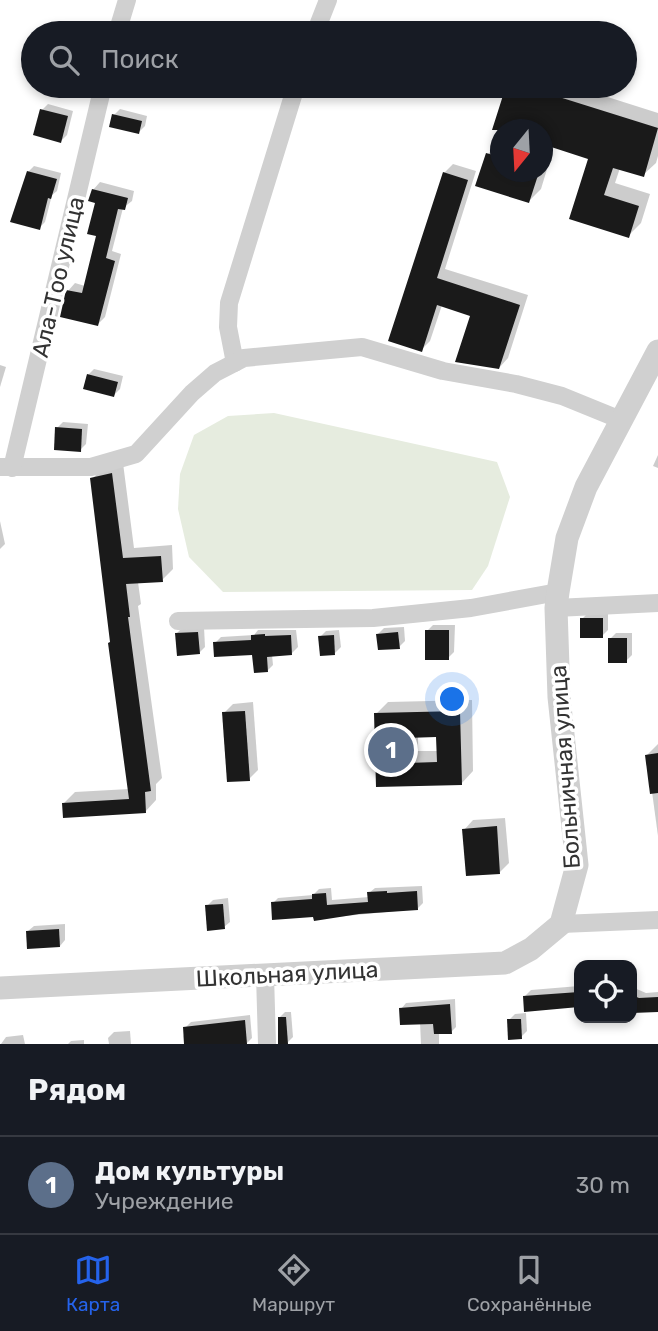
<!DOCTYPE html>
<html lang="ru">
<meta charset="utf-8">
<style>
body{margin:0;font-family:Rubik,sans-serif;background:#20242c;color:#f1f3f6}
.controls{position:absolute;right:21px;bottom:21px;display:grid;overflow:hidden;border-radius:14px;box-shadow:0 4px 10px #0003}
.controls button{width:63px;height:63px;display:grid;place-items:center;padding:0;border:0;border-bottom:2px solid #363941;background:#171b24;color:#f1f3f6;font:35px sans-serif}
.compass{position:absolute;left:490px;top:119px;width:63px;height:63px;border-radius:50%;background:#171b24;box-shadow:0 4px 10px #0003;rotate:198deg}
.you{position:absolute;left:453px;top:700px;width:24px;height:24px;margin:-18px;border:5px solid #fff;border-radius:50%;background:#1a73e8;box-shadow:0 0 0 10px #1a73e833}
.badge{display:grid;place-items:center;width:46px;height:46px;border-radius:50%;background:#2563eb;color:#fff;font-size:23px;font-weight:700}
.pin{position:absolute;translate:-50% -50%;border:4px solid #fff;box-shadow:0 2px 7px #0006}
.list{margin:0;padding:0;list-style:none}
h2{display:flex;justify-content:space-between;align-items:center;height:91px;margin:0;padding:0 28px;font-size:30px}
h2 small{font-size:23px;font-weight:400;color:#9ea1a6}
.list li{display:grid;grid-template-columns:46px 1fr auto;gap:21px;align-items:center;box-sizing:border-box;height:98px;padding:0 28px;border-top:2px solid #363941}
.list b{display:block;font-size:26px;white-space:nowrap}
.list p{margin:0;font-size:23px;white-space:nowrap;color:#9ea1a6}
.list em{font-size:23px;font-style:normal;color:#9ea1a6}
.icon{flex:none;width:38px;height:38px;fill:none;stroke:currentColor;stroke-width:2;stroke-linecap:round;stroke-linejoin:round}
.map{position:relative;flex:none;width:658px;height:1044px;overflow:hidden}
.search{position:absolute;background:#171b24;box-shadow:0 4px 10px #0003;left:21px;right:21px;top:21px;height:77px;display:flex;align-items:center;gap:18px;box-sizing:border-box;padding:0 24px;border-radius:38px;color:#9ea1a6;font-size:26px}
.sheet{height:189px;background:#171b24}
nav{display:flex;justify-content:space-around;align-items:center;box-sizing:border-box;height:98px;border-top:2px solid #363941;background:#171b24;font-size:19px;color:#9ea1a6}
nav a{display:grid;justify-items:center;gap:4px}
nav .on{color:#2563eb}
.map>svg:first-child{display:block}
</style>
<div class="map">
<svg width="658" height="1044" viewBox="0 0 658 1044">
<rect width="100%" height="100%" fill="#fff"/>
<!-- green -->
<path fill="#e6ecdf" d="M274,413l223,49 13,35 -22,69 -16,24 -249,2 -34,-35 -11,-48 2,-35 14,-39 34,-19z"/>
<!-- shadow -->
<g fill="#0003" fill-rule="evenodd">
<path d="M84,21l16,4 -2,8h-22l2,-6z"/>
<path d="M127,86h17l-4,3z"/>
<path d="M508,86h65l85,27v43l-2,7 -13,12 -23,-7 -5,15 35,11 -9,29 -13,13 -57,-18 19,-60 -36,-12 -13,43 -12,12 -51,-16 10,-31 12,-12v30h42v-42l-47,-3z"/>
<path d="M48,104l25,7 -6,24 -6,6 -19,-31z"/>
<path d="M120,109l27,7 -2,10 -6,6 -25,-17z"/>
<path d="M453,164l23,7 -31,98 83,26 -20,63 -9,10 -27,-53 -30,-10 -12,36 -9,9 23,-177z"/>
<path d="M34,166l27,7 -4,18 -5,4 -7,27 -6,6 -11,-56z"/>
<path d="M100,182l34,9 -2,10 -9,7 -11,43 9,3 -16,63 -7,7 -30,-33 7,-8 10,3 13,-51 -1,-33 -4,-12z"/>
<path d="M0,365l6,2 -6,20z"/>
<path d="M94,369l29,7 -3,13 -6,6 -26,-20z"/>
<path d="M63,422l25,2 -2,20 -6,6 -23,-22z"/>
<path d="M658,455v13l-5,-2z"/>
<path d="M123,463l11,85 38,-3 1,24 -11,11 -24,2 3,22 -3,2 24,172 -6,6v16l-11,12 -82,-8 12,-12 54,-3 -37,-310 11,-11z"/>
<path d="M0,521l5,23 -5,5z"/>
<path d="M588,613h20v17l-6,6 -20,-17z"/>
<path d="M433,625h22l-1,27 -6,6 -21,-27z"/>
<path d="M183,627h21l1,20 -6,6 -22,-20z"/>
<path d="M404,627l1,14 -6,6 -21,-13 6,-6z"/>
<path d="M258,630h38l2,17 -6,6 -20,2 1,10 -6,6 -13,-18 -39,-10 6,-6 33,-2z"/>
<path d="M339,630l2,17 -6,6 -15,-16 6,-6z"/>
<path d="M616,633h16v22l-6,6 -16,-22z"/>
<path d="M472,700l1,71 -12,13 -83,1 -2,-71 12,-12zM438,735v16h-20v-15z"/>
<path d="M253,702l5,68 -9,9 -25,-66 9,-9z"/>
<path d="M658,744v92l-11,-81z"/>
<path d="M505,818l4,45 -9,9 -36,-42 9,-10z"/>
<path d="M422,886l1,17 -6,6 -102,10v-4l-42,-12 5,-5 35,-3 6,-6 12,-1 1,12 37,-3v-4l6,-5z"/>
<path d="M228,898l2,24 -6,5 -17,-21 6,-6z"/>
<path d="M65,924v16l-5,6 -32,-15 6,-5z"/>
<path d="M579,986v19l-53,6 -1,-15 6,-6z"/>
<path d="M632,987l14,6 12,-1v18l-26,1z"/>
<path d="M455,999l1,28 -5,5h-12v12h-18l-1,-22 -19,-13 5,-6z"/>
<path d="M285,1012h6l2,25 -6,6 -7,1 -1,-26z"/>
<path d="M526,1013l1,18 -6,6 -12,-17 6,-6z"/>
<path d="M250,1015l2,23 -6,6h-60l-1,-16 6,-6z"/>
<path d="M130,1031l1,13h-22l-1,-6 6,-6z"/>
<path d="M23,1035l2,9h-24l5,-7z"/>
<path d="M84,1040v4h-16l3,-3z"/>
</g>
<!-- building -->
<g fill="#1a1a1a" fill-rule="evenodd">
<path d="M506,86h18l134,42 -14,49 -31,-9 -9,27 35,11 -10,32 -60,-19 19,-60 -46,-15v-14h-50z"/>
<path d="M40,109l28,7 -7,27 -28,-8z"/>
<path d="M112,114l30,7 -3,13 -30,-7z"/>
<path d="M486,153l14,4v15h39l-10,31 -54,-17z"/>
<path d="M27,171l30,8 -6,20 -3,-1 -8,32 -30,-8z"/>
<path d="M443,172l25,8 -31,98 83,27 -21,64 -44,-7 15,-46 -33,-11 -15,47 -34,-11z"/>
<path d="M92,189l36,9 -3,12 -7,-1 -12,49 9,3 -17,65 -38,-9 6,-27 16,3 14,-57 -9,-2 8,-31 -7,-2z"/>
<path d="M87,374l31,8 -4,15 -31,-8z"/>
<path d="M55,427l27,2 -1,23 -27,-2z"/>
<path d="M112,473l11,85 38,-2 2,26 -37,2 4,33h-2l23,174 -6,1 1,21 -83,5 -1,-15 67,-4 -21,-156 2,-1 -20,-164z"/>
<rect x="580" y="618" width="23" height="20"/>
<rect x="425" y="630" width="24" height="30"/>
<path d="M198,632l2,22 -23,2 -2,-23z"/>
<path d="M398,632l2,17 -22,1 -2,-16z"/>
<path d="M265,634v2l26,-1 1,20 -25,2 1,15 -14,1 -2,-18 -38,2 -1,-15 38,-2v-5z"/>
<path d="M334,635l1,20 -15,1 -2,-20z"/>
<rect x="608" y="638" width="19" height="25"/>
<path d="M245,711l5,70 -23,1 -5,-70z"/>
<path d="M460,711l2,74 -86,2 -2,-74zM436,737l1,25 -30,1 -1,-25z"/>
<path d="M658,753v40l-8,1 -5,-39z"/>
<path d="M497,826l3,48 -34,2 -4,-47z"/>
<path d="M387,891v2l30,-2 1,19 -59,4 -45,7 -1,-4 -41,3 -1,-18 41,-3v-5l14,-1 1,12 41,-3 -1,-10z"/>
<path d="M223,904l2,25 -18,2 -2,-26z"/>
<path d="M59,929l1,18 -33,2 -1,-18z"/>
<path d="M579,992v15l-55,5 -1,-16z"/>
<path d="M632,995l7,3 19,-1v15l-26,1z"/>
<path d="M450,1004l2,30h-18l-1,-10 -33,1 -1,-17z"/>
<path d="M278,1017h8l2,27h-10z"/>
<path d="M507,1019h14l1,20 -14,1z"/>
<path d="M245,1020l2,24h-63l-1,-17z"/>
</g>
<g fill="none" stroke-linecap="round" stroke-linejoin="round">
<!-- minor -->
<g stroke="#d0d0d0" stroke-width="18">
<path d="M117,33l10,-33"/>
<path d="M315,33l13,-33"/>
<path d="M235,363l-7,-36 1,-24 67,-217"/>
<path d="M0,467h91l45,-13 56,-61 23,-20 29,-15 118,-11 81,24 73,13 46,12 59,24"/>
<path d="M12,468l91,-382"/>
<path d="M556,608l102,-5"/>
<path d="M178,621l195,-3 98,-10 87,-16"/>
<path d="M561,924l97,-4"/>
<path d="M265,975l2,69"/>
</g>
<!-- tertiary -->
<path stroke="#d0d0d0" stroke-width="23" d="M0,988l505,-25 26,-14 30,-25 16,-59 -18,-168 -3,-89 2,-16 9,-54 19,-51 72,-136"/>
</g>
<g text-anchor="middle" stroke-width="7" stroke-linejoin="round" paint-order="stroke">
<!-- street labels -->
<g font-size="23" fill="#333" stroke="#fff">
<text transform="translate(58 277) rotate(-77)" y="8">Ала-Тоо улица</text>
<text transform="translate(565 767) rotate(-94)" y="8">Больничная улица</text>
<text transform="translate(287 974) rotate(-3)" y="8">Школьная улица</text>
</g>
</g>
</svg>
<div class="controls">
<button><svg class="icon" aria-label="locate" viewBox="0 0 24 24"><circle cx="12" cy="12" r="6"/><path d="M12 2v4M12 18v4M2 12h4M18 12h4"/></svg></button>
</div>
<svg class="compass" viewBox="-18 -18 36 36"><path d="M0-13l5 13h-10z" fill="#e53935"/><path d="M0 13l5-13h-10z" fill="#9ea1a6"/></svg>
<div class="you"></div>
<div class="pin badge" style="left:391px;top:750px;background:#5c6f8a">1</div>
<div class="search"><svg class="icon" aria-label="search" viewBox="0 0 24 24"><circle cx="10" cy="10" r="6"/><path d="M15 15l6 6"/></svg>Поиск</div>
</div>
<section class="sheet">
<h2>Рядом<small></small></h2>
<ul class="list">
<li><span class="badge" style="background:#5c6f8a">1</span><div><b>Дом культуры</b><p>Учреждение</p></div><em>30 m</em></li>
</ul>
</section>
<nav>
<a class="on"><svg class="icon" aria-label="map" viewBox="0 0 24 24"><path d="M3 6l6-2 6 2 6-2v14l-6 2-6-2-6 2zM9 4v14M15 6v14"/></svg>Карта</a>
<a><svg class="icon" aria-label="directions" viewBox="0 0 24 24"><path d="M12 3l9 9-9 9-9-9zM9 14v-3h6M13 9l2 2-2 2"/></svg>Маршрут</a>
<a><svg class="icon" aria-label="saved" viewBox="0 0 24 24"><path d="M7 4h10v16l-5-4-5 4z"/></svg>Сохранённые</a>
</nav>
